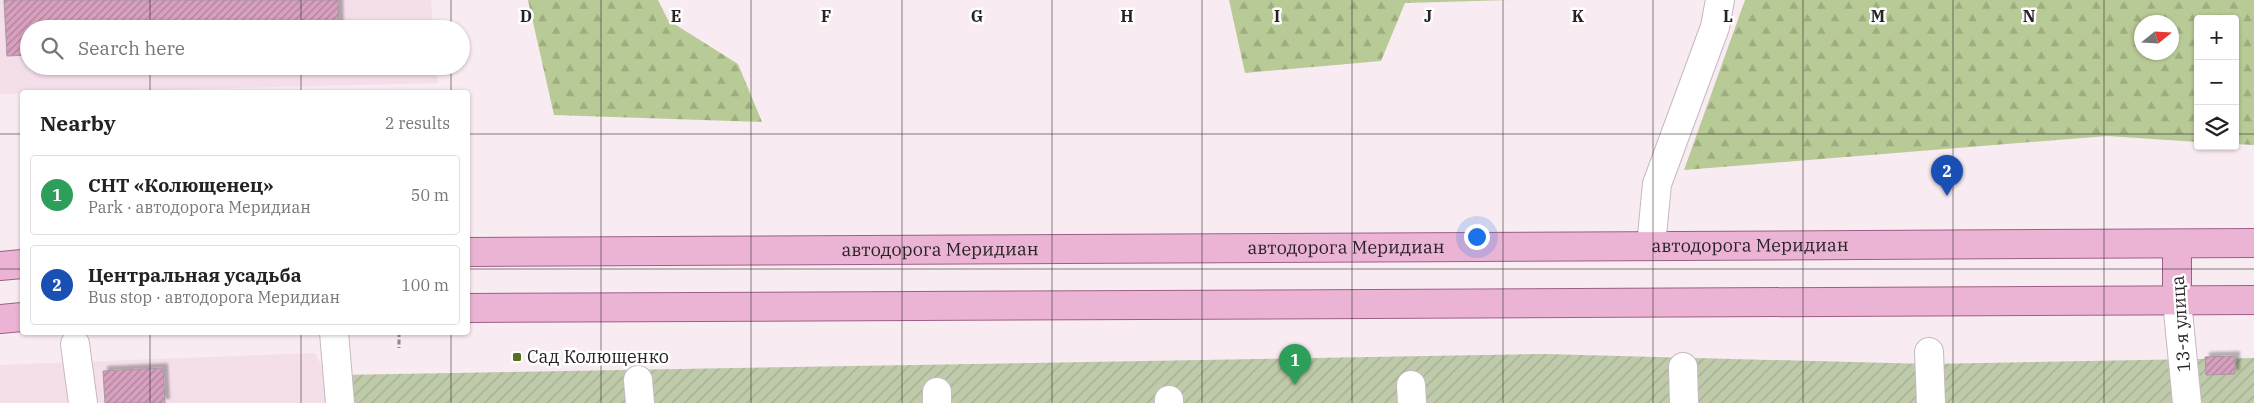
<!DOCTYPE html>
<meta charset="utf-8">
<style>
body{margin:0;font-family:"IBM Plex Serif",serif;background:#f2f2f2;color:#222}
.controls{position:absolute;right:15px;top:15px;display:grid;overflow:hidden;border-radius:5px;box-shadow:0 1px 4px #0004}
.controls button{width:45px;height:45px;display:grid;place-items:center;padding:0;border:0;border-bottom:1px solid #e0e0e0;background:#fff;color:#222;font:25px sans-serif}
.compass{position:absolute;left:2134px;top:15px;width:45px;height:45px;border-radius:50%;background:#fff;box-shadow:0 1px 4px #0004;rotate:72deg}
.you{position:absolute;left:1476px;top:236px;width:18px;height:18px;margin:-12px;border:4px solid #fff;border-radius:50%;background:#1a73e8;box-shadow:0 0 0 8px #1a73e833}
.badge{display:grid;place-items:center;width:32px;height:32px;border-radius:50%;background:#5a7020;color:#fff;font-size:16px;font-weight:700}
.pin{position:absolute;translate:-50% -41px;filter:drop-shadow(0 1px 2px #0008)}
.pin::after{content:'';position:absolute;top:26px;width:18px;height:15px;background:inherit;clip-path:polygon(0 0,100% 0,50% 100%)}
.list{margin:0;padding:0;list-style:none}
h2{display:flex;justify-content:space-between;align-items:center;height:65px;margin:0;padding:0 20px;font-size:21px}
h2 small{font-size:16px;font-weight:400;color:#767676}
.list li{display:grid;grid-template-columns:32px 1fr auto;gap:15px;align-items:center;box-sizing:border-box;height:80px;margin:0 10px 10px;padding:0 10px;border:1px solid #e0e0e0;border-radius:5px}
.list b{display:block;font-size:19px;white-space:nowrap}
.list p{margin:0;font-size:16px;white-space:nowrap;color:#767676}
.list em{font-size:16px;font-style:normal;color:#767676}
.icon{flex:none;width:28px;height:28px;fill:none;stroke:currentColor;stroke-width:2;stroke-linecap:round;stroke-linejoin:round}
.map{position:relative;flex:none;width:2254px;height:403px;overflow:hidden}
.search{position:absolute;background:#fff;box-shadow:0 1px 4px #0004;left:20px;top:20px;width:450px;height:55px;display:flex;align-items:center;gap:12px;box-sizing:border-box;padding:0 18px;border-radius:28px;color:#767676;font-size:19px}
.panel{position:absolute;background:#fff;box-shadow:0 1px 4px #0004;left:20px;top:90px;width:450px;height:245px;border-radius:5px}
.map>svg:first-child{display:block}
</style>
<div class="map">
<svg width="2254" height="403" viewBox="0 0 2254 403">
<defs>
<pattern id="forest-firs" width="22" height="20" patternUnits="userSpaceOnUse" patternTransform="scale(1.25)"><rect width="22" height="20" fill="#b8ca95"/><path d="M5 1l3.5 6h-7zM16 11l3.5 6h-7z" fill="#9ead80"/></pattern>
<pattern id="garden-furrows" width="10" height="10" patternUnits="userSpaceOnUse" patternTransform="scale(1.25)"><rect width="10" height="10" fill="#becaa9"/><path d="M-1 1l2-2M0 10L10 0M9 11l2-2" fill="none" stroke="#a3ad91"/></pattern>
<pattern id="building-hatch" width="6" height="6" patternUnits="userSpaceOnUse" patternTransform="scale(1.25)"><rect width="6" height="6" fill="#d7a0be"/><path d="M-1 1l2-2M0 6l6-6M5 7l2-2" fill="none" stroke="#ae829a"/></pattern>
<filter id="shadow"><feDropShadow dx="4.5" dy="-4.5" stdDeviation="1" flood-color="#0004"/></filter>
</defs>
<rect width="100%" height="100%" fill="#f9ebf2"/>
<!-- built -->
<g fill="#f3dee9">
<path d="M0,0h431l2,29h-404v37h407l2,17 -438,11z"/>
<path d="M315,353l21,42 -1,8h-335v-38z"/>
</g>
<!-- forest -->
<g fill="url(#forest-firs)" fill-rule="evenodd">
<path d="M528,0h130l10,20 70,44 24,58 -208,-7z"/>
<path d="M1229,0h281l-105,3 -24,58 -136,12z"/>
<path d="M1745,0h509v145l-19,-1v-125h-37v123l-91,-6 -423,34zM2172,22v30h-30v-30z"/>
</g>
<!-- garden -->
<path fill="url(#garden-furrows)" d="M1544,354l385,10 325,-6v45h-1919l3,-28z"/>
<!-- building -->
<g fill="url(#building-hatch)" stroke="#a5989f" filter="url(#shadow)">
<path d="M4,0h334l1,29h-310v26l-22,1z"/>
<path d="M2235,356v18l-29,1 -1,-18z"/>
<path d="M163,368l2,35h-60l-2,-32z"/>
</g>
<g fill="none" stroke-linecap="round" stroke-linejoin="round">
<defs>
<g id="minor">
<path d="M1651,246l6,-62 58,-157 5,-27"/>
<path d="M2177,301l10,102"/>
<path d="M334,332l6,71"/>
<path d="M75,344l8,59"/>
<path d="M1929,352l2,51"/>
<path d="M1683,367l1,36"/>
<path d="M638,380l2,23"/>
<path d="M1411,385l1,18"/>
<path d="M937,392v11"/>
<path d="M1169,400v3"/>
</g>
<g id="major">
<path d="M2177,244v57"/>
<path id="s1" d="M468,252l1786,-9"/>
<path d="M0,266l22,-2"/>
<path d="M468,308l1786,-8"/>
<path d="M0,319l22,-2"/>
</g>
</defs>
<!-- minor casing -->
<use href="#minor" stroke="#c6b9c0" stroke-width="30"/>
<!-- major casing -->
<use href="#major" stroke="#9d6084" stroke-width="30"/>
<!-- path -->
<path stroke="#91888d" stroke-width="3" stroke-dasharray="5 2.5" stroke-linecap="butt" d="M399,332v16"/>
<!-- minor -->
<use href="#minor" stroke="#fff" stroke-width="28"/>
<!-- major -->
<use href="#major" stroke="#ebb4d4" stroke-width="28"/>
</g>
<!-- grid -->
<path fill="none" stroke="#272225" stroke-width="1" stroke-opacity="0.55" d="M150,0v29M301,0v29M451,0v29M601,0v403M751,0v403M902,0v403M1052,0v403M1202,0v403M1352,0v403M1503,0v403M1653,0v403M1803,0v403M1953,0v403M2104,0v403M150,66v26M301,66v26M451,66v26M0,134h22M468,134h1730M2235,134h19M0,269h22M468,269h1786M150,332v71M301,332v71M451,332v71"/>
<!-- markers -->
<rect fill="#5a7020" stroke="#fff" stroke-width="2" x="512" y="352" width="10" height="10" rx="2.5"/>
<g text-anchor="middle" stroke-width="5" stroke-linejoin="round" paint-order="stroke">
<!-- street labels -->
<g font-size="18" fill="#272225" stroke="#fff">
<text dy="6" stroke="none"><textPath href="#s1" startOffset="1282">автодорога Меридиан</textPath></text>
<text dy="6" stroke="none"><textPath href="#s1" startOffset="878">автодорога Меридиан</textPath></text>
<text dy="6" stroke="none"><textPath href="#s1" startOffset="472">автодорога Меридиан</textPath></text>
<text transform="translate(2181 324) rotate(-94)" y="6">13-я улица</text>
</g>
<!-- poi labels -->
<g font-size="18" fill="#272225" stroke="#fff" text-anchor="start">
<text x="527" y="363">Сад Колющенко</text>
</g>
</g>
<g font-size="16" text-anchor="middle" font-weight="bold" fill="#272225" stroke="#fff" stroke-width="5" stroke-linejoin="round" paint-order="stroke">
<text x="526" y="22">D</text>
<text x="676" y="22">E</text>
<text x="826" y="22">F</text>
<text x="977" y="22">G</text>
<text x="1127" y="22">H</text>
<text x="1277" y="22">I</text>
<text x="1428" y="22">J</text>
<text x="1578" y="22">K</text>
<text x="1728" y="22">L</text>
<text x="1878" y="22">M</text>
<text x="2029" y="22">N</text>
</g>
</svg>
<div class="controls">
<button>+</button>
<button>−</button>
<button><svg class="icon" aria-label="layers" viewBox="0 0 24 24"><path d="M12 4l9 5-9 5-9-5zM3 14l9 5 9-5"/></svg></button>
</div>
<svg class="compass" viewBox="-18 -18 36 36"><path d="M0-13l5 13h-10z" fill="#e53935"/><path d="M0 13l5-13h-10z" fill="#767676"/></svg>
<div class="you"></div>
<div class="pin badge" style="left:1295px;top:385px;background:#2e9e5b">1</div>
<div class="pin badge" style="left:1947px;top:196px;background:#1a4fb4">2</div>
<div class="search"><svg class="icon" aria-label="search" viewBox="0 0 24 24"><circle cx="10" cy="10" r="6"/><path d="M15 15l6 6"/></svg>Search here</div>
<section class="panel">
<h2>Nearby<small>2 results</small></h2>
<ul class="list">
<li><span class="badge" style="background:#2e9e5b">1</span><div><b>СНТ «Колющенец»</b><p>Park · автодорога Меридиан</p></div><em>50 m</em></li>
<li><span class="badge" style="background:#1a4fb4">2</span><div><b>Центральная усадьба</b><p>Bus stop · автодорога Меридиан</p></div><em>100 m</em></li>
</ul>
</section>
</div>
